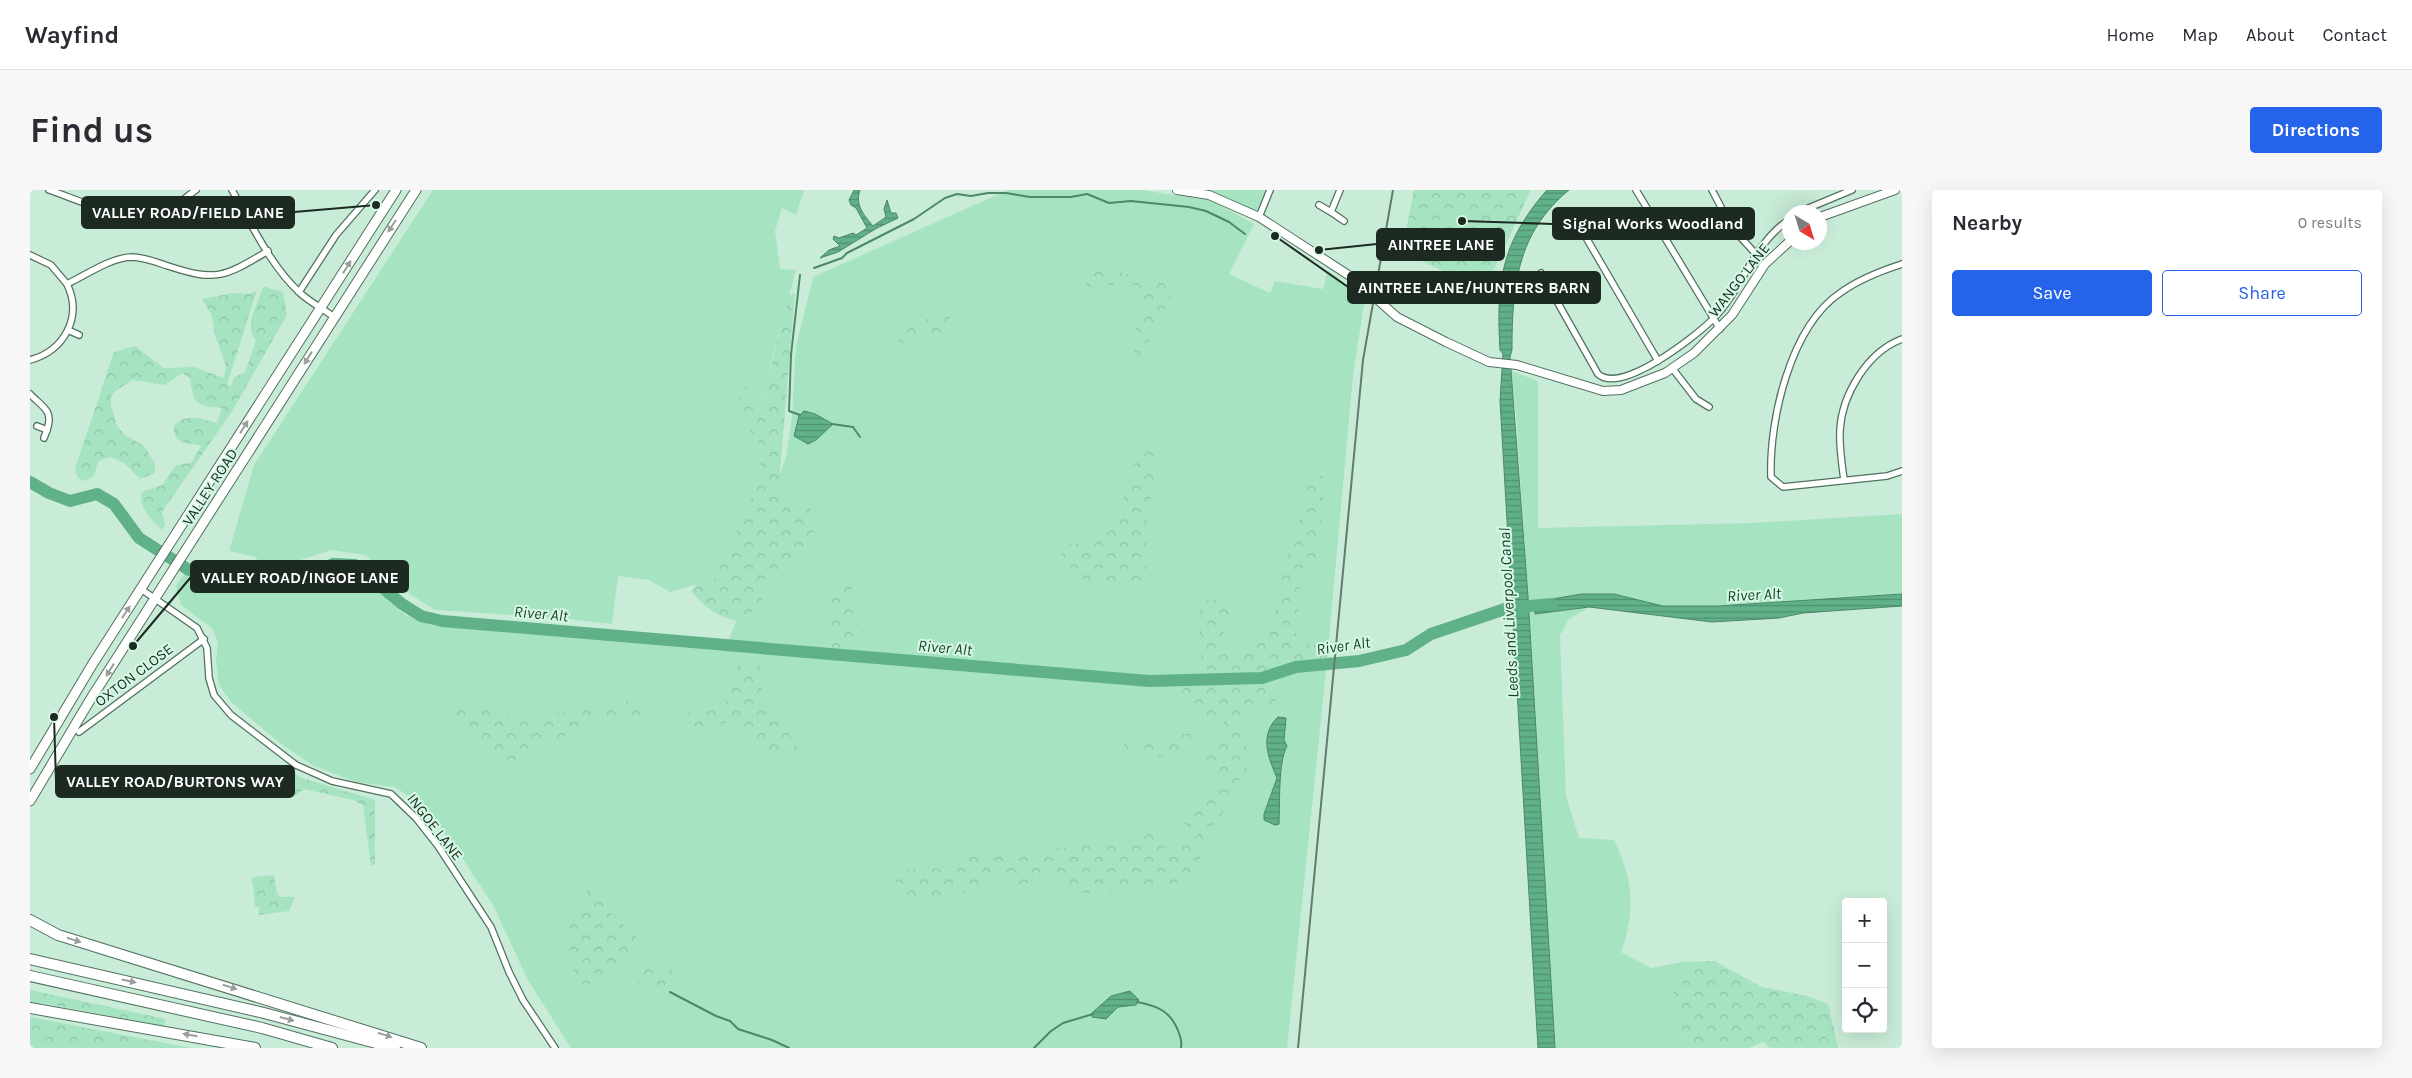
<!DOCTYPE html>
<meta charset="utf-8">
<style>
body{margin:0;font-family:Karla,sans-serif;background:#f7f7f7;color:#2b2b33}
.controls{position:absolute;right:15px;bottom:15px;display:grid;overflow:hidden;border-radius:5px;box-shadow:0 5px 20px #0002}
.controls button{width:45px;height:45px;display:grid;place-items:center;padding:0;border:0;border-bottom:1px solid #e1e1e2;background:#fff;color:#2b2b33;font:25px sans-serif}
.compass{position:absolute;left:1752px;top:15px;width:45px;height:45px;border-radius:50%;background:#fff;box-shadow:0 5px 20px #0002;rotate:142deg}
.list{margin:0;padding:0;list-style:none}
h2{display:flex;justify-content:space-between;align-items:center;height:65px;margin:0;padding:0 20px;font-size:21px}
h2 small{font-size:16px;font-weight:400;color:#7c7c81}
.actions{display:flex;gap:10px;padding:15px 20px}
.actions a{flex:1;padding:11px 0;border:1px solid #2563eb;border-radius:5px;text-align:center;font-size:18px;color:#2563eb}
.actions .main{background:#2563eb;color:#fff}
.icon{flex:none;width:28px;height:28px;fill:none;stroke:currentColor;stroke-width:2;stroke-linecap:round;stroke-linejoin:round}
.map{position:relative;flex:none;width:1872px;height:858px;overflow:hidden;border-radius:5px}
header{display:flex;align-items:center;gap:30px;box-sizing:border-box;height:70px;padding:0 25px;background:#fff;border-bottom:1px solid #e1e1e2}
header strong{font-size:24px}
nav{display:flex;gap:28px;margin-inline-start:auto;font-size:18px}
.intro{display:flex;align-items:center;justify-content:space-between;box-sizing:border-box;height:120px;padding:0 30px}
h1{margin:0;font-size:35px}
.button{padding:12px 22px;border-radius:5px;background:#2563eb;color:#fff;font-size:18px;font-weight:700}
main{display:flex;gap:30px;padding:0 30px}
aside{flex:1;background:#fff;border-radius:5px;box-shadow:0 5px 20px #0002}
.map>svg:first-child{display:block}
</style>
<header>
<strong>Wayfind</strong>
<nav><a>Home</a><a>Map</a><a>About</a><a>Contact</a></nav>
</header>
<div class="intro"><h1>Find us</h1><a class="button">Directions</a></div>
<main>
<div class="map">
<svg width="1872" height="858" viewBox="0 0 1872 858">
<defs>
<pattern id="forest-crowns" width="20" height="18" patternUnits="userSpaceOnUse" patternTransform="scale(1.25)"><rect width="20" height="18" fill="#a5e3c1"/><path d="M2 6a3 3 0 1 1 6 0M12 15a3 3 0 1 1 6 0" fill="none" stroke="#8dc3a6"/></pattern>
<pattern id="water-rules" width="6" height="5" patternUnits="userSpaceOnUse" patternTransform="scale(1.25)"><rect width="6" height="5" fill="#60b188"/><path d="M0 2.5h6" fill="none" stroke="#4e906f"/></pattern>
</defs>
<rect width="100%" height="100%" fill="#c9ecd8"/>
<!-- green -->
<g fill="#a5e3c1">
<path d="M403,0h371l-8,25 -14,-7 -7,23 5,38 16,1 -23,86 -6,26 -1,36 -15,-10 -18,-3 30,45 -6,35 -42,94 -45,13 -21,-12 -31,-4 -6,48 -53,-6 -124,-8 -47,-30 -22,-25 -35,-5 -37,12 -28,3 -14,-9 -23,-5 25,-86z"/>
<path d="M978,0h134l70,11 42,23 -25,50 41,19 5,-12 48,8 5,-18 37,27 -12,77 -26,286 -40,387h-716l-43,-68 -35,-75 -42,-64 -30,-36 -26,-18 -39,-5 -44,-17 -32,-22 -49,-41 -12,-17 -3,-23 2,-20 -6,-14 -31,-23 -5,-19 9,-13 36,10 68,7 22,-4 27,-12 18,-2 49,43 28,11 291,25 13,-32 32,-118 17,-43 6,-41 4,-71 17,-69z"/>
<path d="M1176,0h60l-7,18 -7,4 -23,-14z"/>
<path d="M1481,181l27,10v147l214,-5 150,-9v80l-184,12h-55l-49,-12h-32l-46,20 53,-7 -20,12 -9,16 6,161 13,42 35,2c19,38 22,72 7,112l30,16 31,-6 -1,10 -9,25 10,31 -1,17 2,3h-128l-27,-451 -12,-182z"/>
</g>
<!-- forest -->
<g fill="url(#forest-crowns)">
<path d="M1384,0h117l-47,101 -82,-40z"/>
<path d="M1058,80l35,3 17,6 22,-2 11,4 -3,21 -23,43 -3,13 -9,-4 -5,-13 13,-26 -2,-26 -14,-6 -5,4 -12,-2 -21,2 -4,-4 -2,-9z"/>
<path d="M235,97l18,5 4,23 -56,98 -69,99 3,13 -3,5c-10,-10 -25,-23 -20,-38l20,-7 14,-20 15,-2 10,-17c-9,-4 -29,1 -27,-20 11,-14 29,-7 43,-3l5,-15c-26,-2 -29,-4 -32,-30l-8,-5 -17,12 -33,-5 -18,12 -3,5v9l6,20 8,9 19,11 11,18v9l-15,6 -16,-16 -14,-6 -11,4c-6,11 1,13 -14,20l-7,-3 -3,-9 39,-117 21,-6 29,22 30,-1 30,11 2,-12 -11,-31 -3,-19 -10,-17 32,-6 16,1 7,-4 -30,95 4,1 3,-9 11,-4 11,-33c-13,-11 2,-37 6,-51z"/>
<path d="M765,103l-17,202 14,11 17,-1 7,17 -4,18 -69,82c-24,-4 -37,-13 -52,-31l6,-7 18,-6 42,-93 6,-35 -30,-45 13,-19h3l2,22 15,9 1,-35 22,-87z"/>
<path d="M913,122l6,4 4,8c-9,8 -46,24 -55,18l-1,-8 5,-4z"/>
<path d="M1119,261l7,5 1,6 -10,56v64c-6,5 -11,2 -18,2 -10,-1 -19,2 -28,1 -17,-2 -41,-19 -40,-38l7,-4 19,2c12,-8 25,-21 32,-34 10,-18 7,-52 30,-60z"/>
<path d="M1287,286h8l-7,77 -19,35 -3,56 25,1 5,8 1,8 -33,4 -34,10 -11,-1v-5l-2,5h-42c-6,-13 -4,-24 -5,-38 -3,-27 -1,-48 32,-29 2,21 -27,30 6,49l13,-6 22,-20 7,-59 16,-37 10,-48z"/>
<path d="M814,393l6,1c4,6 1,12 2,19 1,20 20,31 -1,50l-22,-2c-1,-10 1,-18 1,-28 0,-17 -3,-30 14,-40z"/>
<path d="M715,468h9c15,11 3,31 10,46 8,19 29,27 34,46 -37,16 -35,-18 -62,-27 -17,-5 -35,15 -52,3l-1,-8 13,-14h20l14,-4 8,-37z"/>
<path d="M1188,491h28v6l1,-5h23c19,34 -11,24 -27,33 1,12 7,46 3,57 -3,8 -13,12 -17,20 -9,23 -1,25 -26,38 7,27 -12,49 -37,57 -12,4 -18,6 -28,-3 -16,6 -51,14 -67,5 -5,-3 -10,-9 -15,-13l-35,9 -21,-12 -17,6v8l-19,6 -6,-10 1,6c-10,21 -50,12 -64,-1l2,-12c14,-10 43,-11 56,0l-2,-6 16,-13 19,-4 29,3 27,-3 15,-5 52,-5 32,-7 35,-12 -14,29 10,-8 22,-6 4,-5 -14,-11v-5l20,-17 15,-22 -19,-24 20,-10 4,-25 -2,-2 -23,1 -4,-11 -15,-4 -1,-7 8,-14z"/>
<path d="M601,511l12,11 -1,8 -9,5 -13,-6h-15l-43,19 -27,7 -19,16 -8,1 -12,-5 -39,-30 -3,-12 5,-7 9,-2 63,12z"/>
<path d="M1163,543l12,5 -4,5 -44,15 -29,-4 -5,-8 6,-7 14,1z"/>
<path d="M255,577l17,11 73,22v65h-4l-8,-60 -10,-5 -49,-11 -9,7 -9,1 -3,-28z"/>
<path d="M244,685l3,19 4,3h14l-6,14 -30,4v-8h-4l-3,-30z"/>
<path d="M559,696l21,26 30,29v12l-34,18 -16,13 -8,1 -8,-7 -1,-17 -7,-28z"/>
<path d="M1684,771l48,26 45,9 21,8 10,44h-68l-7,-6 -14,6h-66l-2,-3 1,-17 -10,-31 9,-25 1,-10z"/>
<path d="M633,777l10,4 5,8 -11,19 -29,-16 5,-14z"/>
<path d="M0,800l136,29 -2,7 -122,-23 -12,2z"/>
<path d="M0,827l161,31h-161z"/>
<path d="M855,851l17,7h-53l14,-5z"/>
</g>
<!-- water -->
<g fill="url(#water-rules)" stroke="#4c8869">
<path d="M824,0h6c-5,15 3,24 13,36l13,-9 -2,-8 3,-9 4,13h5l2,5 -21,10 -39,24 -18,6 9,-8 11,-4 -7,-7 1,-3 5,2 14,-5 3,2 11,-7 -11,-20 -5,-3 -2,-5z"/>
<path d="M1517,0h22c-52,43 -57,96 -57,160l-2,7 18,240 27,451h-17l-38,-647 3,-47 -3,-4c-4,-67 1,-108 47,-160z"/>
<path d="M774,221l11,3 18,10 -17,16 -8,4 -14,-8 5,-20z"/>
<path d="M1552,404h32l49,12h55l184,-12v12l-99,7 -24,5 -67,4 -123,-15 -54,7 -1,-12z"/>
<path d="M1248,527l8,1 -2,22 3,6c-9,16 -7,58 -8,78l-4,1 -11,-5v-6l13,-36c-9,-21 -18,-43 1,-61z"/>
<path d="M1100,801l9,9 -3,5 -18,2 -12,12 -14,-2v-4l19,-17z"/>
</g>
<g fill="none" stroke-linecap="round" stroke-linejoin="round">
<!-- stream -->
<g stroke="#4c8869" stroke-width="2">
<path d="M784,78l28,-10 5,-5 67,-34 31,-21 12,-4 14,2 17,-3h18l24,4h41l16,-3 22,9 22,-2 58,6 17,4 23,11 16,12"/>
<path d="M770,225l-11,-4 2,-56 9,-80"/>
<path d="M802,234l21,3 7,10"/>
<path d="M640,802l46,24 14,5 8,8 34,11 17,8"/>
<path d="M1107,812c21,4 34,9 42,31 2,5 3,9 2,15"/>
<path d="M1004,858l17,-17 12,-8 30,-9"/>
</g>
<!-- river -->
<path stroke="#60b188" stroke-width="12" d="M0,292l19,11 21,8 27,-7 17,10 25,34 50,32 79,10 36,1 29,-17 22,1 47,39 19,12 21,5 707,60 113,-3 34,-11 63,-6 47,-11 25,-16 77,-26 44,-4"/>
<defs>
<g id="street">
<path d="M19,0c27,9 86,36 112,25 13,-6 23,-17 35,-25"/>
<path d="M202,0c20,35 38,75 68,103 10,9 23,16 34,24"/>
<path d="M1606,0l84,139"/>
<path d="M1682,0l20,38 23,25"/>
<path d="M1289,15l12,7 9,-22"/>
<path d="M1301,22l13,9"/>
<path d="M1769,22l53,-22"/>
<path d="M1229,27l11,-27"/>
<path d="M1547,32l81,139"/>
<path d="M0,65l21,10 16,19c19,-9 43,-26 64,-27 13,0 25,5 37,9 49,16 56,11 100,-15"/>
<path d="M1872,74c-22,7 -43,15 -62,29 -50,34 -71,128 -69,184l12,10 104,-11 15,-5"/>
<path d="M1511,83l57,101c23,21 97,-37 115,-55 30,-30 39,-75 77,-100"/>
<path d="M269,102l37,-57 39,-45"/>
<path d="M38,140l11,5"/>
<path d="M0,170c34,-9 53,-43 37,-76"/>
<path d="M1642,178l24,31 13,8"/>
<path d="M0,204c12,13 24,16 17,36"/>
<path d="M7,236l10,4 -3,8"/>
<path d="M1814,290c-2,-16 -5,-33 -4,-50 2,-35 27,-78 62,-91"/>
<path d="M111,399l56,39 10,20 2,30 5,17 17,20 65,50 36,16 59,13 25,24 22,28 53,81 18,45 14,28 32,48"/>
<path d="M49,542l125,-93"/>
</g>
<g id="secondary">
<path d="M1147,0l32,5 50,22 94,61 44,39 49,25 43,20 28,3 86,26 18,-1 44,-17 29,-20 38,-38 33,-51 25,-23"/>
<path d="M1790,27l75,-27"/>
</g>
<g id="primary">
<path d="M0,579l62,-104 304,-475"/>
<path d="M0,611l60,-101 326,-510"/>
</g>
<g id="highway">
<path d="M0,730l28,15 363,113"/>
<path d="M0,769l234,54 131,35"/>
<path d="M0,786l232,52 70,20"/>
<path d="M0,818l225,40"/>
</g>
</defs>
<!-- street casing -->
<use href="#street" stroke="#51715f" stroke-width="8"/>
<!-- secondary casing -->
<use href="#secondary" stroke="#51715f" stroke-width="10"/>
<!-- primary casing -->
<use href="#primary" stroke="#51715f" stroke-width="11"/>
<!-- highway casing -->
<use href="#highway" stroke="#51715f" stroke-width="12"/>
<!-- street -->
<use href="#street" stroke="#fff" stroke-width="5.5"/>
<!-- secondary -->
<use href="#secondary" stroke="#fff" stroke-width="8"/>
<!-- primary -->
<use href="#primary" stroke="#fff" stroke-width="9"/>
<!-- highway -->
<use href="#highway" stroke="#fff" stroke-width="10"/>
<!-- rail -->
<path stroke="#657b6e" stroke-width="2" d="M1268,858l65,-688 30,-170"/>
</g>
<!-- one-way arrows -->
<defs><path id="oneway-solid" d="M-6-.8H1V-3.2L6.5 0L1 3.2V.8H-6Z" transform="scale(1.25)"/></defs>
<g fill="#999f9c">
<use href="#oneway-solid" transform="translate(362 36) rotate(123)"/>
<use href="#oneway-solid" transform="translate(317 77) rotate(-58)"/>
<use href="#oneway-solid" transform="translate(278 168) rotate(122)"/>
<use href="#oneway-solid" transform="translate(214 237) rotate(-58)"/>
<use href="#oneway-solid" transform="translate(96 422) rotate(-57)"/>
<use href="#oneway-solid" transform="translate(80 480) rotate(122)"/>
<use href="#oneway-solid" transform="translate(44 750) rotate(17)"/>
<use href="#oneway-solid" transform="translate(99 791) rotate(12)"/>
<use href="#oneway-solid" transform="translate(200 797) rotate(17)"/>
<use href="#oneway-solid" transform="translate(257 829) rotate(15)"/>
<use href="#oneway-solid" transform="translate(160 845) rotate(-170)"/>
<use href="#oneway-solid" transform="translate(355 845) rotate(17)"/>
</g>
<g text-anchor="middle" stroke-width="4" stroke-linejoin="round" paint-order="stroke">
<!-- street labels -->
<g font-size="15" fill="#1c2a22" stroke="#d6f9e5">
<text transform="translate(1709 90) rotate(-52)" y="5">WANGO LANE</text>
<text transform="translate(180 297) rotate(-57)" y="5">VALLEY ROAD</text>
<text transform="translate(104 485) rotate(-37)" y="5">OXTON CLOSE</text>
<text transform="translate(405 637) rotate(52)" y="5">INGOE LANE</text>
</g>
<!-- water labels -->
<g font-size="16" font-style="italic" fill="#1a3e2c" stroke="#d6f9e5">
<text transform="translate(1724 404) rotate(-3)" y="6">River Alt</text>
<text transform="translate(511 423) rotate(5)" y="6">River Alt</text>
<text transform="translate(1478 423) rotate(-93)" y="6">Leeds and Liverpool Canal</text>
<text transform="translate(1313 455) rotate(-8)" y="6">River Alt</text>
<text transform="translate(915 457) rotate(5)" y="6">River Alt</text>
</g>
</g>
<!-- callouts -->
<path fill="none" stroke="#1c2a22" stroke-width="2" d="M346 15L264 22M1432 31L1523 34M1289 60L1347 54M1245 46L1318 97M103 456L161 387M24 527L26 591"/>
<g fill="#1c2a22" stroke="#d6f9e5" stroke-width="2">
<circle cx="346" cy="15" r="5"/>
<circle cx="1432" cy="31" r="5"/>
<circle cx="1289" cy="60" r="5"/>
<circle cx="1245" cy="46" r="5"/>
<circle cx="103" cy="456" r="5"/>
<circle cx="24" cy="527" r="5"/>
</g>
<g fill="#1c2a22" stroke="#1c2a22" stroke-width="2">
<rect x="52" y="7" width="212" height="31" rx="5"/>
<rect x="1523" y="18" width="201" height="31" rx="5"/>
<rect x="1347" y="39" width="127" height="31" rx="5"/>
<rect x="1318" y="82" width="252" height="31" rx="5"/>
<rect x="161" y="371" width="217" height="31" rx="5"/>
<rect x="26" y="576" width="238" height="31" rx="5"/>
</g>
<g font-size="16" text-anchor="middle" font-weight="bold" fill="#fff">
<text x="158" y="28">VALLEY ROAD/FIELD LANE</text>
<text x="1623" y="39">Signal Works Woodland</text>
<text x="1411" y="60">AINTREE LANE</text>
<text x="1444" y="103">AINTREE LANE/HUNTERS BARN</text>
<text x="270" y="393">VALLEY ROAD/INGOE LANE</text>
<text x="145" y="597">VALLEY ROAD/BURTONS WAY</text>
</g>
</svg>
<div class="controls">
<button>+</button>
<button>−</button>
<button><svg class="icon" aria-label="locate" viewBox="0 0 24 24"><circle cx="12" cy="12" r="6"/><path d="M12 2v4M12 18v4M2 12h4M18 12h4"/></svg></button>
</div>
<svg class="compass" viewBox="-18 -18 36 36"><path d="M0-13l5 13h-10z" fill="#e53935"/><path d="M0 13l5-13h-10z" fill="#7c7c81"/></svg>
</div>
<aside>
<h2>Nearby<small>0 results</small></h2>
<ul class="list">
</ul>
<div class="actions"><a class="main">Save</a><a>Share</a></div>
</aside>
</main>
